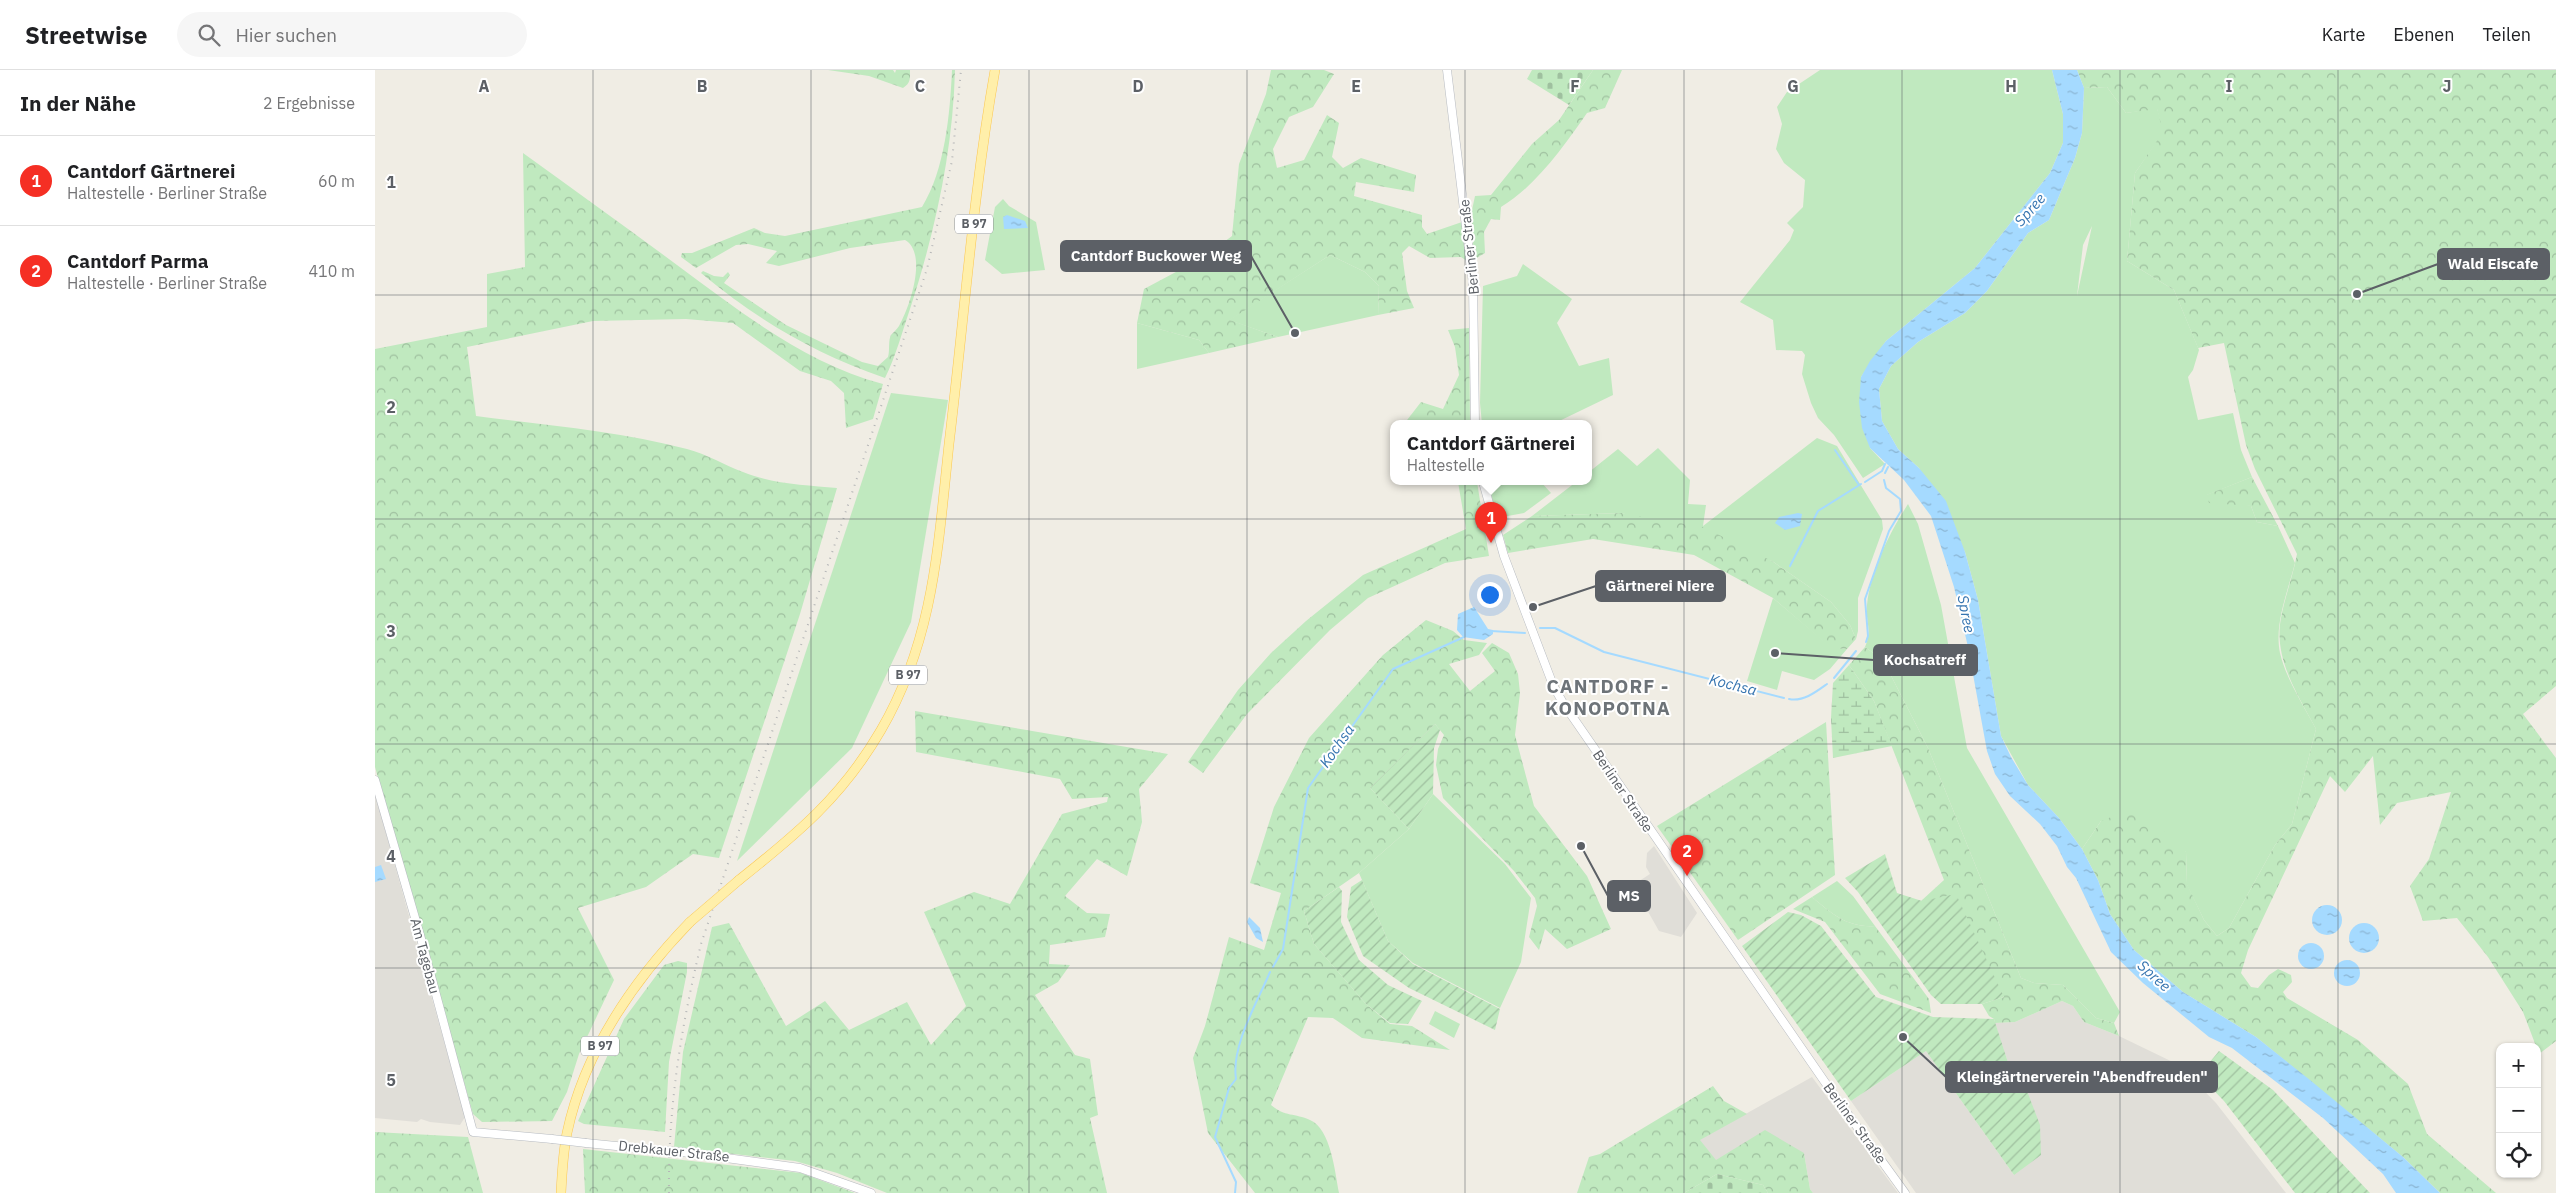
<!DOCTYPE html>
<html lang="de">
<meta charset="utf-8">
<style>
body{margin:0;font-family:"IBM Plex Sans",sans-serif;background:#f6f6f6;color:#202124}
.controls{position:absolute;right:15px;bottom:15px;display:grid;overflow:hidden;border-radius:10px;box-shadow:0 1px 4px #0004}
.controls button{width:45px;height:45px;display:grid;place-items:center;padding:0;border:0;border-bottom:1px solid #e0e0e0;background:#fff;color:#202124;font:25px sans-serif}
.you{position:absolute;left:1114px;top:524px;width:18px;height:18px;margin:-12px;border:4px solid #fff;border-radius:50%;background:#1a73e8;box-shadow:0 0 0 8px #1a73e833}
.badge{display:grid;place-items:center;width:32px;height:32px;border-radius:50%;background:#f52f24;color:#fff;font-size:16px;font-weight:700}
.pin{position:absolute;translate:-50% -41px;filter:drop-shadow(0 1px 2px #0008)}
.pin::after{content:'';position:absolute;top:26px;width:18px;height:15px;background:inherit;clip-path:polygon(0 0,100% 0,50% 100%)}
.popup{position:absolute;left:1015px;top:350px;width:202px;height:65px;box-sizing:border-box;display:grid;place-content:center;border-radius:10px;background:#fff;filter:drop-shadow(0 1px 4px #0005);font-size:16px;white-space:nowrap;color:#757577}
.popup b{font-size:19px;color:#202124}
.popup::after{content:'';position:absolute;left:50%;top:100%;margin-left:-10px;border:10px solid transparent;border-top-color:#fff}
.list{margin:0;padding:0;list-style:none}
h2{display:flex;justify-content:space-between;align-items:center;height:65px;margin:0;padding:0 20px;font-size:21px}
h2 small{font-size:16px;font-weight:400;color:#757577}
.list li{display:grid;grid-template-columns:32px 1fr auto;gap:15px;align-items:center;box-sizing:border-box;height:90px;padding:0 20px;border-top:1px solid #e0e0e0}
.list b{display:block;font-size:19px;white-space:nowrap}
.list p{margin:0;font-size:16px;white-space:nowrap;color:#757577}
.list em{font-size:16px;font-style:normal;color:#757577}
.icon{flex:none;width:28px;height:28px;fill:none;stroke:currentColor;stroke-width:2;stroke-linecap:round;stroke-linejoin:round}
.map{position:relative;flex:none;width:2181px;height:1123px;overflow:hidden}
header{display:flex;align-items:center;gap:30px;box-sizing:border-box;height:70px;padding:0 25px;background:#fff;border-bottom:1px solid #e0e0e0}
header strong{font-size:24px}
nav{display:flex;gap:28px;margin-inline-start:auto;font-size:18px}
.search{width:350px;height:45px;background:#f6f6f6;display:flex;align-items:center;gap:12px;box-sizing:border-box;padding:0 18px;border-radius:28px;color:#757577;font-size:19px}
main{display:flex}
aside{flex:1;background:#fff}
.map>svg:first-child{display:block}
</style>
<header>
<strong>Streetwise</strong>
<div class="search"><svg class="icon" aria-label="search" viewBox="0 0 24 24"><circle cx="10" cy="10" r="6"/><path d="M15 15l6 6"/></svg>Hier suchen</div>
<nav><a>Karte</a><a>Ebenen</a><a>Teilen</a></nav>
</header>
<main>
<aside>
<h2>In der Nähe<small>2 Ergebnisse</small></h2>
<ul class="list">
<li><span class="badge">1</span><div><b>Cantdorf Gärtnerei</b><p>Haltestelle · Berliner Straße</p></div><em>60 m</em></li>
<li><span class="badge">2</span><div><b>Cantdorf Parma</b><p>Haltestelle · Berliner Straße</p></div><em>410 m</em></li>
</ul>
</aside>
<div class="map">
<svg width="2181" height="1123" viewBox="0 0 2181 1123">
<defs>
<pattern id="forest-crowns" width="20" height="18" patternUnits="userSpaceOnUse" patternTransform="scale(1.25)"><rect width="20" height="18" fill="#c0e9bf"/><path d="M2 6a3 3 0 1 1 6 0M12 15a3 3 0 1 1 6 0" fill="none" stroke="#9fc09f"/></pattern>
<pattern id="wetland-marsh" width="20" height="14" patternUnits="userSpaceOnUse" patternTransform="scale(1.25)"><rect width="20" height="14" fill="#c0e9bf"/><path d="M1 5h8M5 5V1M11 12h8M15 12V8" fill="none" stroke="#9fc09f"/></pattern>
<pattern id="cemetery-stones" width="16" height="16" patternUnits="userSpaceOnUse" patternTransform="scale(1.25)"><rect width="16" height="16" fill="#c0e9bf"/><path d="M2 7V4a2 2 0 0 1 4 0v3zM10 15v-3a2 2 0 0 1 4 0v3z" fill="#9fc09f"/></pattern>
<pattern id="garden-furrows" width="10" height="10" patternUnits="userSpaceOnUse" patternTransform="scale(1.25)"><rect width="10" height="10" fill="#c0e9bf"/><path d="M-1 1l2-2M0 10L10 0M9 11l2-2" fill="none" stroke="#9fc09f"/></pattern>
<pattern id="water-ripples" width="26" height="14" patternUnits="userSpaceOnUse" patternTransform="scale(1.25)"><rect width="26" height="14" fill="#a5daff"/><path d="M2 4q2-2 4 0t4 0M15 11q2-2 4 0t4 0" fill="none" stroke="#8ab4d2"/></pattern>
</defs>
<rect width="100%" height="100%" fill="#f0ede4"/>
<!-- industrial -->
<g fill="#e0ded8">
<path d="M0,724l90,323 -5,8 -30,-3 -9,-3 -4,3 -42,-4z"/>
<path d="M1279,776l43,67 -16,24 -22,-6 -26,-46 17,-11 -4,-7 1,-14z"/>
<path d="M1687,931l11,5 11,16 35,14 60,29 37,38 70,90h-370l-65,-92 75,-50 88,124 8,-97 -8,3 -19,-58 20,-1z"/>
<path d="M1437,1007l86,116h-85l-3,-4 -6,-36 -88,8 -17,-21z"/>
</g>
<!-- green -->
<g fill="#c0e9bf" fill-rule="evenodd">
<path d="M1445,0h232l11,44v29l-13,30 -75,95 -89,73 -25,36 9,71 15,16 -22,14 -29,-43 -16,-17 -7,-15 -9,-29 3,-19 -3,-4 -26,-1 -3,-30 -33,-18 50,-62 4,-10 -7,-7 16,-16 2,-27 -21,-17 -8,-14 6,-25 -5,-17 10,-15z"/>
<path d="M1732,17l19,26 31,-5 7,24 -29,41 -8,88 47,29 25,60 -6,20 -5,7 10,43 35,-7 8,37 11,27 -45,18 44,11 6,16 21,4 17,37c-7,28 -21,61 -15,90 6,26 24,53 36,76l-24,95 -17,21 -46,83 -12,8 -13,-16 -17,-35 -1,-33 -85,-31 -19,28 -23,-31 -31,-33 -27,-49 -23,-136 -13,-48 -46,-84 -21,-19 -16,-28 -3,-32 12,-23 27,-24 47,-29 22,-22 41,-58 21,-13 26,-62 7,-25 2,-45zM1717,156l-15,70 6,-51z"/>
<path d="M628,129l6,7 27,16 9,48 -43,4 -17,-14 10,-53z"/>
<path d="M955,185l35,17 14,14 -1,29 -100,22 -49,-17z"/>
<path d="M1148,194l49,35 -15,24 22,43 30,-8 4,37 -60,29h-71l-2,-21 3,-117 34,-10z"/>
<path d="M762,253l62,17 10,13 -72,16z"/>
<path d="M516,323l57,7 -37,222 -59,126 -115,113z"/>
<path d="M1442,368l20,8 45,74 1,9 -25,69v33l-2,8 -6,-14 -19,-23 -59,-41 -150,-48 -90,3 44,-34h13v-10l29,-23 19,17 21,-18 32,32 -2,24 18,1 -3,21z"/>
<path d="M1113,412h53l10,11 -27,20 -27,5z"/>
<path d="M1533,434l10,20 23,81 26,143 153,264 -6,11 -18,-5 -33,-33 -29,-2 -13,-5 -93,-230 -45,-88 -18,-13c8,-18 0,-25 2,-42 4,-36 22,-71 41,-101z"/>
<path d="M1398,528l58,49 16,2 -17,20 -16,11 -32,-9 -5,19 -30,-9z"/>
<path d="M1058,724l72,70 26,34 -10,64 -21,46 -87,-45 -25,-22 -29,-68 50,-44z"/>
<path d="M1462,811l16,15 22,30c-27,2 -43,-12 -63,-29z"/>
<path d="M1060,941l25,13 -6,14 -25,-14z"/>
</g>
<!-- forest -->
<g fill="url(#forest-crowns)">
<path d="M453,0h65l2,3 1,-3h14c0,8 1,13 -7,18l-34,-12z"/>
<path d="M577,0h3c-2,81 -20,162 -45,239 -8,23 -14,47 -25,69 -72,-25 -126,-57 -184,-105l2,-2 11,5 9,1 5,-5 2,3 -6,8 62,42 76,37 16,4 10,-9c2,-6 0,-17 3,-22 3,-3 6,-6 8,-9 11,-19 29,-73 6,-86l-55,8 -71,18 -13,-3 11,-12 -29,-7 -12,1 -40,23 -15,-11 1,-4h10l62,-25 11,5 20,3 137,-29c23,-37 28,-93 30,-137z"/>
<path d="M896,0h53l10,4 -21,33 -24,10 -16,32 4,19 27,-8 23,-45 12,8 -7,34 11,11 18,-10 55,17 -2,17 -58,-10 -2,14 68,19v12l5,7 35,-12 5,39 -6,-4 -31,1 -21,-12 -7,7 5,38 7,17 -36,7 1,-29 -14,-14 -35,-17 -100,65 48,17 -69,16 -10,-13 -62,-17 7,-34 60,-32 28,-21 7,-72 27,-70z"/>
<path d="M1218,0h29l-17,38 -18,5c-22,32 -52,74 -86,94l-1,13 -9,-1 -7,13 1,21 -10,6 -5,-40 5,-23 16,-1 41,-51 27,-24z"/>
<path d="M1702,0h479v616l-33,28 33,44v283l-17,13 -16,-42 -35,-55 -31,-39 -34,3 -13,-35 19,-27 22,-67 -54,11 -17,22 -7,-69 -28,36 -15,-16 -82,174 -7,23 10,14 7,1 11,-13 9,-6 13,6 1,7 -9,10 4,6 71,42 50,44 19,50 69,59h-56l-37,-36 -147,-120 -73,-45 -49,-42 -24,-36 -12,-34 -16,-31 19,-28 28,-11 27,14 30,28 1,32 17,36 13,16 12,-8 46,-83 17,-21 24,-95c-18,-34 -43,-71 -35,-111 4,-22 12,-42 16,-64l-42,-85 -9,-24 -22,-102 -26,5 -24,-58 -47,-29 8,-88 28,-41 -6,-23 -31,4 -19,-26 -23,1z"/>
<path d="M148,83c51,37 103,74 154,112 64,47 127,98 206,119l-10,35 -27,9 -2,-35 -13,-12 -31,-10 -67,-48 -47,-4 -93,2 -126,26 9,69c70,9 142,15 211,33 20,5 37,16 56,23 30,12 63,13 94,16l-37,126 -81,244 -26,-4 -47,33 -68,21 36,72 -35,74 -12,38 -15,29 -70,1 -9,-8 -98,-347v-418l112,-22v-53l38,-7z"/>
<path d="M1094,258l1,96h-66l17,-22 22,7 16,-34 -4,-28 -7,-17z"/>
<path d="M1877,407l26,49 -21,-4 -6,-16 -42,-3 -3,-8z"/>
<path d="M1083,412h19l12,74 -44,7 -77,35 -38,32 -83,84 -44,59 -15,-11 50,-72 33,-37 35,-32 57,-46 103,-46z"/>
<path d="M1247,443l81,14 69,34 59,41 19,23 6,14 -9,10 -16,-1 -58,-50 -79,-43 -101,-16 -85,14 -5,-18 29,-19z"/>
<path d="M1051,550l27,11 11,9 23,3 -8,12 -30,9 21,27 25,-20 -13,-18 10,-10 17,10 9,21 2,19 -5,42 19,71 53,70 24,53 -44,20 -22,-20 -6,21 -10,-13 8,-31 -2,-8 -21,-27 -71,-73 -7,-33 2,-16 6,-14 -9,-11 -65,64 39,41 -50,44 -55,38 10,33 52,60 24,20 22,2 38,24 -88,-12 -29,-20 -25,-1 -37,88c14,12 24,8 39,15 21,9 25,52 29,73h-84l-47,-60 -15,-75 12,-32 24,-89 35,13 17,-57 -31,-10 24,-76 35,-69 74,-83z"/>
<path d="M1490,577l18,13 45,88 93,230 13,5 29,2 33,33 18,5 5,13 -35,-14 -11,-16 -11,-5 -47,21 -20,1 -1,-4 -5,-3 -7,-12 22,-7 -83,-96 23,-21 -70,-179 -25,-36z"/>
<path d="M540,641l253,43 -29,35 3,33 -15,54 -30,-17 -32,37 22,17 23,1 -5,23 -55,8 -1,19 21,1 -12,17 -23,13 40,60 15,4 8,56 -8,3 17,75h-220l-50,-20 -42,-12 -121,-14 9,-95 29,-125 17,-4 57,103 39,-25 24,29 58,-28 24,43 35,-39 -42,-94 50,-20 36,12 52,-90 45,-12 1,-5 -36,2 -12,-20 -144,-27z"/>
<path d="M1451,652l9,153 -97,65 -81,-114z"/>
<path d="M1437,827c20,17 36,31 63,29l54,73 2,14 -51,-19 -55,-72 -32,-13z"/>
<path d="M303,891l9,2v9l-18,90 -4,70 -81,-8 -6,-3 46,-102 40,-54z"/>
<path d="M1338,1016l11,15 23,13 -47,26 16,20 49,-30 39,23 6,36 3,4h-45l-5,-8 -46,-11 -33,19h-107l12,-36 11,-3z"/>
<path d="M0,1062l93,5 15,56h-108z"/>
<path d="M208,1079l218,24 54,20h-270z"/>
</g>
<!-- wetland -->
<path fill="url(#wetland-marsh)" d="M1474,595l25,36 18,45 -59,12 -2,-40 2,-35z"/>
<!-- cemetery -->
<g fill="url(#cemetery-stones)">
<path d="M1157,0h61l-24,35 -42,-26z"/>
<path d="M1342,1104l46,11 5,8h-84z"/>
</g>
<!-- garden -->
<g fill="url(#garden-furrows)">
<path d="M1060,654l5,6 -6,18 -1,46 -24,35 -39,-41z"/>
<path d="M1510,784l12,39 25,8 34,-7 48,103 -22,7h-41l-10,-9 -73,-103 -13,-14z"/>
<path d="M987,810l26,61 25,23 87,45 -5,21 -86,-42 -46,-32 -16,-39 4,-30z"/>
<path d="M964,817l3,4 -1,31 18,38 29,25 34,16 -14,23 -18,-1 -24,-19 -52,-60 -10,-33z"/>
<path d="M1413,842l13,3 20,11 55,71 57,20 61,2 20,62 8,-3 18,47 1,30 -27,20 -88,-124 -75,50 -109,-155z"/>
<path d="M1844,981l54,39 97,103h-75l-71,-92 -25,-26z"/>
</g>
<!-- water -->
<g fill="url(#water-ripples)">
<path d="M1677,0h25l7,18 -2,45 -7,25 -26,62 -21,13 -41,58 -22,22 -47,29 -27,24 -12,23 3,32 16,28 21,19 27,33 19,51 13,48 23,136 10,21 17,28 31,33 23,31 16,31 12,34 24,36 49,42 73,45 54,43 93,77 37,36h-44l-13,-19 -60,-56 -91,-70 -23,-11 -66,-54 -32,-31 -35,-74 -9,-11 -10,-21 -17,-22 -30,-28 -15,-22 -8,-23 -19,-104 -14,-60 -23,-71 -27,-36 -34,-32 -8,-20 -3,-26 2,-25 9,-16 16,-20 89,-73 75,-95 13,-30v-29z"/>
<path d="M632,145l18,6 3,7 -24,1 -1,-12z"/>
<path d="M1423,443l4,1 -2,12 -15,4 -10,-7 4,-6z"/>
<path d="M1099,537l14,22 5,1v4l-9,6 -21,-3 -6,-7 1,-16z"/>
<path d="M6,795l5,14 -11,3v-15z"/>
<circle cx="1952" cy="850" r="15"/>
<path d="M874,847l11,11 3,14 -7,-4 -9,-16z"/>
<circle cx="1989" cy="868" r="15"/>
<circle cx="1936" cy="886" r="13"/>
<circle cx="1972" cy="903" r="13"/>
</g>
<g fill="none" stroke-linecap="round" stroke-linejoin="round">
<!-- stream -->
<g stroke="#a5daff" stroke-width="2">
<path d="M1460,380l24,35"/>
<path d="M1510,403l3,-6"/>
<path d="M1490,412l17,-11 3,-7"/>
<path d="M1415,496l28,-55 43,-27"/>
<path d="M1165,558h15l49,24 180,46"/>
<path d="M1116,561l34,2"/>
<path d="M1491,572l2,-6 -3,-37 24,-68 12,-20 -1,-12 -14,-11 -2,-8"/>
<path d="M1459,608l22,-27"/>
<path d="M1414,629c14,3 27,-7 38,-15"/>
<path d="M898,897l10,-18 25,-161 85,-119 71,-32"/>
<path d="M860,1123l1,-11 -21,-45 14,-49 7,-9c-5,-33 21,-76 34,-107"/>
</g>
<defs>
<g id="secondary">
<path d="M1072,0l26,214 2,140"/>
<path d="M1108,412l21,74 49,129 10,18 266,385 76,105"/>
<path d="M0,710l45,155 53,197 79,7"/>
<path d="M211,1073l70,7"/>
<path d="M307,1082l118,16 71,25"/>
</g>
<g id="primary">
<path d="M364,810c58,-46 104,-84 142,-150 53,-91 57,-184 68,-286 15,-124 24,-250 46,-374"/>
<path d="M186,1123c1,-20 2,-41 6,-60 17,-81 67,-153 123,-211"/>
</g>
</defs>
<!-- secondary casing -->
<use href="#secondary" stroke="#b7bbc1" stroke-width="9"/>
<!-- primary casing -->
<use href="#primary" stroke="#fbc751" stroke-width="10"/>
<!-- secondary -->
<use href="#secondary" stroke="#fff" stroke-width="8"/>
<!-- primary -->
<use href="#primary" stroke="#ffefaa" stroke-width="9"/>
<!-- rail -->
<path stroke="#b5b6b7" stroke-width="2" stroke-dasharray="1 6" stroke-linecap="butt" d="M294,1123c-1,-87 12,-165 32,-249l226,-675 25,-108 9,-91"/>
<defs>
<g id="secondary-bridge">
<path d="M177,1069l34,4"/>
<path d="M281,1080l26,2"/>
</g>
<path id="primary-bridge" d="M315,852l49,-42"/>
</defs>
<!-- secondary-bridge casing -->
<use href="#secondary-bridge" stroke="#b7bbc1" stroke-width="9" stroke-linecap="butt"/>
<!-- primary-bridge casing -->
<use href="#primary-bridge" stroke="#fbc751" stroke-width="10" stroke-linecap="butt"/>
<!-- secondary-bridge -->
<use href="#secondary-bridge" stroke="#fff" stroke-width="8"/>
<!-- primary-bridge -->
<use href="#primary-bridge" stroke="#ffefaa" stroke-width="9"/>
</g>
<!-- grid -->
<path fill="none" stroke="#5c6066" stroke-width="1" stroke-opacity="0.55" d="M218,0v1123M436,0v1123M654,0v1123M872,0v1123M1090,0v1123M1309,0v1123M1527,0v1123M1745,0v1123M1963,0v1123M0,225h2181M0,449h2181M0,674h2181M0,898h2181"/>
<g text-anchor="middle" stroke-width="4" stroke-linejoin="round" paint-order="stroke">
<!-- shield labels -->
<g fill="#fff" stroke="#8d9094" stroke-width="1">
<rect x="580" y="144.5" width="38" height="19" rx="4"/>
<rect x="514" y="595.5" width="38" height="19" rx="4"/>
<rect x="206" y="966.5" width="38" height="19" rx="4"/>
</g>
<g font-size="12" font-weight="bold" fill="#5c6066">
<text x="599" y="158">B 97</text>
<text x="533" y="609">B 97</text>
<text x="225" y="980">B 97</text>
</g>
<!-- street labels -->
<g font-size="14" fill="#5c6066" stroke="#fff">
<text transform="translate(1094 177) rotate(-96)" y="5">Berliner Straße</text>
<text transform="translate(1248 721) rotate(56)" y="5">Berliner Straße</text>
<text transform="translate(50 886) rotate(75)" y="5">Am Tagebau</text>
<text transform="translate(1480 1053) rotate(54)" y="5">Berliner Straße</text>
<text transform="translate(299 1081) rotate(6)" y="5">Drebkauer Straße</text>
</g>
<!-- water labels -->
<g font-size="15" font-style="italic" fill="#3775b0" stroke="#fff">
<text transform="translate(1655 140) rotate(-49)" y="5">Spree</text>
<text transform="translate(1591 544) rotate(79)" y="5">Spree</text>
<text transform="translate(1358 615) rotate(14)" y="5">Kochsa</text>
<text transform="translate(962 676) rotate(-55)" y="5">Kochsa</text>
<text transform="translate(1779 906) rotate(42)" y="5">Spree</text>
</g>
<!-- district labels -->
<g font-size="19" font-weight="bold" letter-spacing="1" fill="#6d7378" stroke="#fff">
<text x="1233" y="623">CANTDORF -<tspan x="1233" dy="22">KONOPOTNA</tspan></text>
</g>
</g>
<g font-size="16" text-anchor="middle" font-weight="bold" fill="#5c6066" stroke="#fff" stroke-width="4" stroke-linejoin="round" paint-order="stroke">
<text x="109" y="22">A</text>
<text x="327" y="22">B</text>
<text x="545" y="22">C</text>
<text x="763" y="22">D</text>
<text x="981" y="22">E</text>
<text x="1200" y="22">F</text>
<text x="1418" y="22">G</text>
<text x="1636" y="22">H</text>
<text x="1854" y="22">I</text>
<text x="2072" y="22">J</text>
<text x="16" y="118">1</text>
<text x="16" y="343">2</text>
<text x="16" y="567">3</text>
<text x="16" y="792">4</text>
<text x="16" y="1016">5</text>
</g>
<!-- callouts -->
<path fill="none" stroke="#5c6066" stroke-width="2" d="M920 263L876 186M1982 224L2063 194M1158 537L1221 516M1400 583L1499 590M1206 776L1233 826M1528 967L1571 1007"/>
<g fill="#5c6066" stroke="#fff" stroke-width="2">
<circle cx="920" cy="263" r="5"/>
<circle cx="1982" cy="224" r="5"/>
<circle cx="1158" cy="537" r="5"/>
<circle cx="1400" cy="583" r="5"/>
<circle cx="1206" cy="776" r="5"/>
<circle cx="1528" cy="967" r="5"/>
</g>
<g fill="#5c6066" stroke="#5c6066" stroke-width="2">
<rect x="686" y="171" width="190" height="30" rx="5"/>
<rect x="2063" y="179" width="111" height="30" rx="5"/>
<rect x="1221" y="501" width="129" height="30" rx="5"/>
<rect x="1499" y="575" width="103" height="30" rx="5"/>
<rect x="1233" y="811" width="42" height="30" rx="5"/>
<rect x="1571" y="992" width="271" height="30" rx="5"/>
</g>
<g font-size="15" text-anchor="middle" font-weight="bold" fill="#fff">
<text x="781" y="191">Cantdorf Buckower Weg</text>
<text x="2118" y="199">Wald Eiscafe</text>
<text x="1285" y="521">Gärtnerei Niere</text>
<text x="1550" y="595">Kochsatreff</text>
<text x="1254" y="831">MS</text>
<text x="1707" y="1012">Kleingärtnerverein "Abendfreuden"</text>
</g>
</svg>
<div class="controls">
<button>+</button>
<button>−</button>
<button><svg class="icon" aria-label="locate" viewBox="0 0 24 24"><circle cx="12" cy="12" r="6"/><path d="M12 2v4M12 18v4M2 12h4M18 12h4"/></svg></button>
</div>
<div class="you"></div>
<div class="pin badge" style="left:1116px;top:473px">1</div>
<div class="popup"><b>Cantdorf Gärtnerei</b>Haltestelle</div>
<div class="pin badge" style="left:1312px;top:806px">2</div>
</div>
</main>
